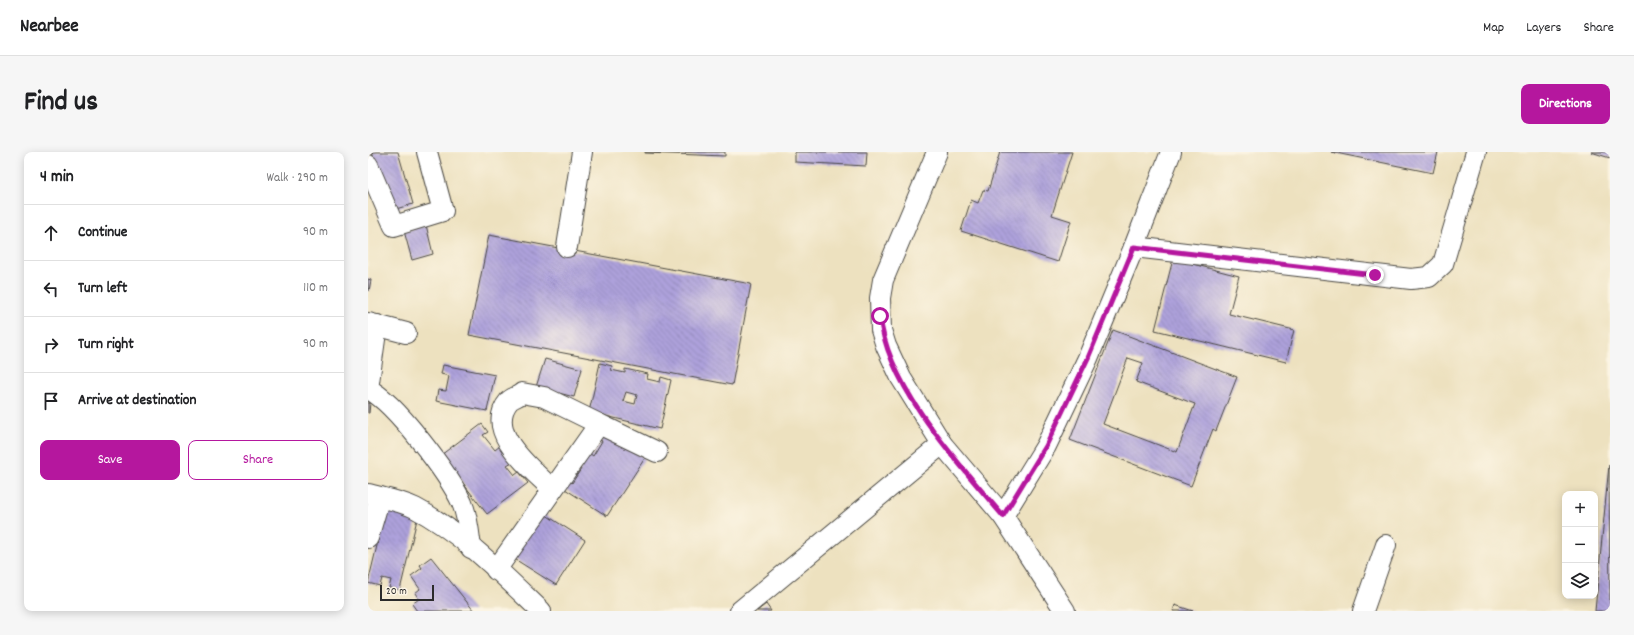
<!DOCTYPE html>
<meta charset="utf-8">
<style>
body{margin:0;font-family:Dekko,sans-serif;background:#f6f6f6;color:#202124}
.controls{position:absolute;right:12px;bottom:12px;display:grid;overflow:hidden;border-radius:8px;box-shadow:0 2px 10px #0003}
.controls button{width:36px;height:36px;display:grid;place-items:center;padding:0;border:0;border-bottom:1px solid #e0e0e0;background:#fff;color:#202124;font:20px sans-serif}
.scale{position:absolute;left:12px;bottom:10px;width:54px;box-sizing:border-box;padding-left:4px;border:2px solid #2b2b2b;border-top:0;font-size:11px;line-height:14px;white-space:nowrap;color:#2b2b2b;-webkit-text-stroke:3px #fcf5e5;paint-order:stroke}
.stop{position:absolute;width:12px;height:12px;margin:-9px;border:3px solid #b5179e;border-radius:50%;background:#fff}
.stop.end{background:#b5179e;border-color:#fff;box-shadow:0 1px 4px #0008}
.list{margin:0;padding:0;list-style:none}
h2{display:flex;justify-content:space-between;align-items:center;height:52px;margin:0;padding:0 16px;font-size:17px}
h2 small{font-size:13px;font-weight:400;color:#757577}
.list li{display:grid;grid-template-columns:26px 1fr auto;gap:12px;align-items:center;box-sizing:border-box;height:56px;padding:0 16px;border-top:1px solid #e0e0e0}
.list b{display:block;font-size:15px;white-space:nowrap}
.list em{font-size:13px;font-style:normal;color:#757577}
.actions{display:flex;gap:8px;padding:12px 16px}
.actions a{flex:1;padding:9px 0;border:1px solid #b5179e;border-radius:8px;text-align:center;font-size:14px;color:#b5179e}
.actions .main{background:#b5179e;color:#fff}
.icon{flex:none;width:22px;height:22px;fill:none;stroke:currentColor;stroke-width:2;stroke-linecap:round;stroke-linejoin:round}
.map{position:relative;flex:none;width:1242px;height:459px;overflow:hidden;border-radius:8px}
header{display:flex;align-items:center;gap:24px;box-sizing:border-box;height:56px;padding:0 20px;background:#fff;border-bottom:1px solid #e0e0e0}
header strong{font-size:19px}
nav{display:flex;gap:22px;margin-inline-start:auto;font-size:14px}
.intro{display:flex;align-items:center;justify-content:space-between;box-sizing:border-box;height:96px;padding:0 24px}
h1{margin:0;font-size:28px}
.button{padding:10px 18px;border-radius:8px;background:#b5179e;color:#fff;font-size:14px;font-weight:700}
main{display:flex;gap:24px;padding:0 24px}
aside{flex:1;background:#fff;border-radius:8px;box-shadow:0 2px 10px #0003}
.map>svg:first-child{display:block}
</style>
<header>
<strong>Nearbee</strong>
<nav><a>Map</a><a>Layers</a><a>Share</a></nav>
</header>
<div class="intro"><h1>Find us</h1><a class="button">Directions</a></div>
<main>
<aside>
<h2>4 min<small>Walk · 290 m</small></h2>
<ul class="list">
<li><svg class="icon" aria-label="ahead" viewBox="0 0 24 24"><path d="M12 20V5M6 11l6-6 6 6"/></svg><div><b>Continue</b></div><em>90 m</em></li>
<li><svg class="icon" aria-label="left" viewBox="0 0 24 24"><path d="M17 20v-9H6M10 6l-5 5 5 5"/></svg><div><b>Turn left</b></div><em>110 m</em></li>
<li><svg class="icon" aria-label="right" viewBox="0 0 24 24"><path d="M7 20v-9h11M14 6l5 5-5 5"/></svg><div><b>Turn right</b></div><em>90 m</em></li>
<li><svg class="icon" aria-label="arrive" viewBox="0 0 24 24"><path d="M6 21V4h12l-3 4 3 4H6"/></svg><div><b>Arrive at destination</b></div></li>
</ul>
<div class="actions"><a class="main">Save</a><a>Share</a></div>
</aside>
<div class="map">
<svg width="1242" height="459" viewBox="0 0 1242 459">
<defs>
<pattern id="building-back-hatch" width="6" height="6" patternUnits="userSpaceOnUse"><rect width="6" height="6" fill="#ada1db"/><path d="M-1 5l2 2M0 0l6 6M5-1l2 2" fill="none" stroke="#8d83b2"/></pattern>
</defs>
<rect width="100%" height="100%" fill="#fcf5e5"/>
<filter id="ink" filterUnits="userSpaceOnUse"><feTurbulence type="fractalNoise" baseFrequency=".025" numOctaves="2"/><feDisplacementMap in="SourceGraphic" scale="8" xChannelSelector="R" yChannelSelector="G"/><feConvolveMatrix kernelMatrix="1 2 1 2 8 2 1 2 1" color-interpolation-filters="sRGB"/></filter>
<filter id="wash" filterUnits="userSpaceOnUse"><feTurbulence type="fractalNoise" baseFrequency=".012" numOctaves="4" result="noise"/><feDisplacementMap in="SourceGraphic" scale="16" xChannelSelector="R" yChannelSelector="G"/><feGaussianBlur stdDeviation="0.9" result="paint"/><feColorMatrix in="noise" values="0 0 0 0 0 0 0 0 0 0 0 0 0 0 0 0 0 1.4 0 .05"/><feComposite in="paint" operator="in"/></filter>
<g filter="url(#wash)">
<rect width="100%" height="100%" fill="#ede1bf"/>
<g id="blocks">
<!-- building -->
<g fill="url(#building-back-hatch)" fill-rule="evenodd">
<path d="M4,0h26l15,52 -24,7z"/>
<path d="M277,0h80v4l-80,-3z"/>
<path d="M427,0h72l-1,14 -71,-4z"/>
<path d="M632,0h72l-20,63 19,6 -13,41 -97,-31 10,-31 7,3 5,-13 5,1z"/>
<path d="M963,0h107l-5,21z"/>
<path d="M1223,0h19v6z"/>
<path d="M58,73l7,29 -21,6 -8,-29z"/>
<path d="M121,83l262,49 -19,101 -263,-50z"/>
<path d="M805,107l66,17 -10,38 65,16 -8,32 -131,-32z"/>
<path d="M0,127l3,1 -2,11h-1z"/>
<path d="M745,178l124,47 -21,54 -3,-2 -22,57 -121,-46zM760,206l15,5 -7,19 59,22 -18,48 -74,-28z"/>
<path d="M177,207l37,10 -8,28 -38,-10z"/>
<path d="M232,211l12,3 -1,4 14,3v-4l23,5 -1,5 13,3 1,-5 10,3 -11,49 -71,-17zM258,240l11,3 -2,9 -12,-3z"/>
<path d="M75,213l52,10 -8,36 -51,-10 2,-11 8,1 3,-15 -8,-2z"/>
<path d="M0,251h2l-1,10h-1z"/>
<path d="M114,272l6,8 -5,3 12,15 5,-4 12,16 -5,3 8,10 4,-3 9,11 -41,31 -46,-59z"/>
<path d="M235,279l42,27 -38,58 -42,-27 5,-8 2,2 9,-14 -1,-1 9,-15 4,3 9,-15 -4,-2z"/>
<path d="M1241,313l1,146h-15z"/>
<path d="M19,352l32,7 -19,79 -11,-2 2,-8 -9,-2 -2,8 -12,-3z"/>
<path d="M175,361l42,27 -29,45 -43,-27z"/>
<path d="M63,405l43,54h-57l-5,-7 7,-5 -4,-6 5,-4 -9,-13 11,-8 -2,-3z"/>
<path d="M398,452l5,7h-14z"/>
<path d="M807,453l18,6h-20z"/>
</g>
</g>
</g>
<g filter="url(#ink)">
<use href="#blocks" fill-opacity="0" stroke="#484641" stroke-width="1"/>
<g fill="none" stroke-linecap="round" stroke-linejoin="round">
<defs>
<g id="minor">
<path d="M569,0l-54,128 -3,18 1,32 5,16 15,32 41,66 61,72 62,95"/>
<path d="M0,13l26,61 49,-15 -16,-59"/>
<path d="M199,95l15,-95"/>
<path d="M766,95l277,32 18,-2 14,-13 33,-112"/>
<path d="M0,171l38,10"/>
<path d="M0,237c27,13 81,86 94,114 6,14 7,30 9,45"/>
<path d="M0,237l9,-64"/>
<path d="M184,337c-20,-20 -69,-57 -43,-88 3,-3 10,-5 13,-8l22,4 55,27"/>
<path d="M0,342c15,4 33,7 47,14 46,24 88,67 126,103"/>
<path d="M635,364l43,-70 42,-88 46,-111 37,-95"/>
<path d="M0,386l12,-41"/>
<path d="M128,418l103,-146 58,28"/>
<path d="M372,459l202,-167"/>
<path d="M995,459l23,-66"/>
</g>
</defs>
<!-- minor casing -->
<use href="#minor" stroke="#484641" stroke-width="22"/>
<!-- minor -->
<use href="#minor" stroke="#fff" stroke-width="20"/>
</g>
</g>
<g fill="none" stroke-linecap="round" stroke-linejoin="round" filter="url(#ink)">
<!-- route -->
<path stroke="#b5179e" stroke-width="5" d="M512,164c7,70 78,147 123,200l43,-70 42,-88 46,-111 241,28"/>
</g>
</svg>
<div class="controls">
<button>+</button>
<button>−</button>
<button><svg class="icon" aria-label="layers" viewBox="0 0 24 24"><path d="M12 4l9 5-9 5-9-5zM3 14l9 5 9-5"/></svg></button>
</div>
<div class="scale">20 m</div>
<div class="stop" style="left:512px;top:164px"></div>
<div class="stop end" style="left:1007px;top:123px"></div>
</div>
</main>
